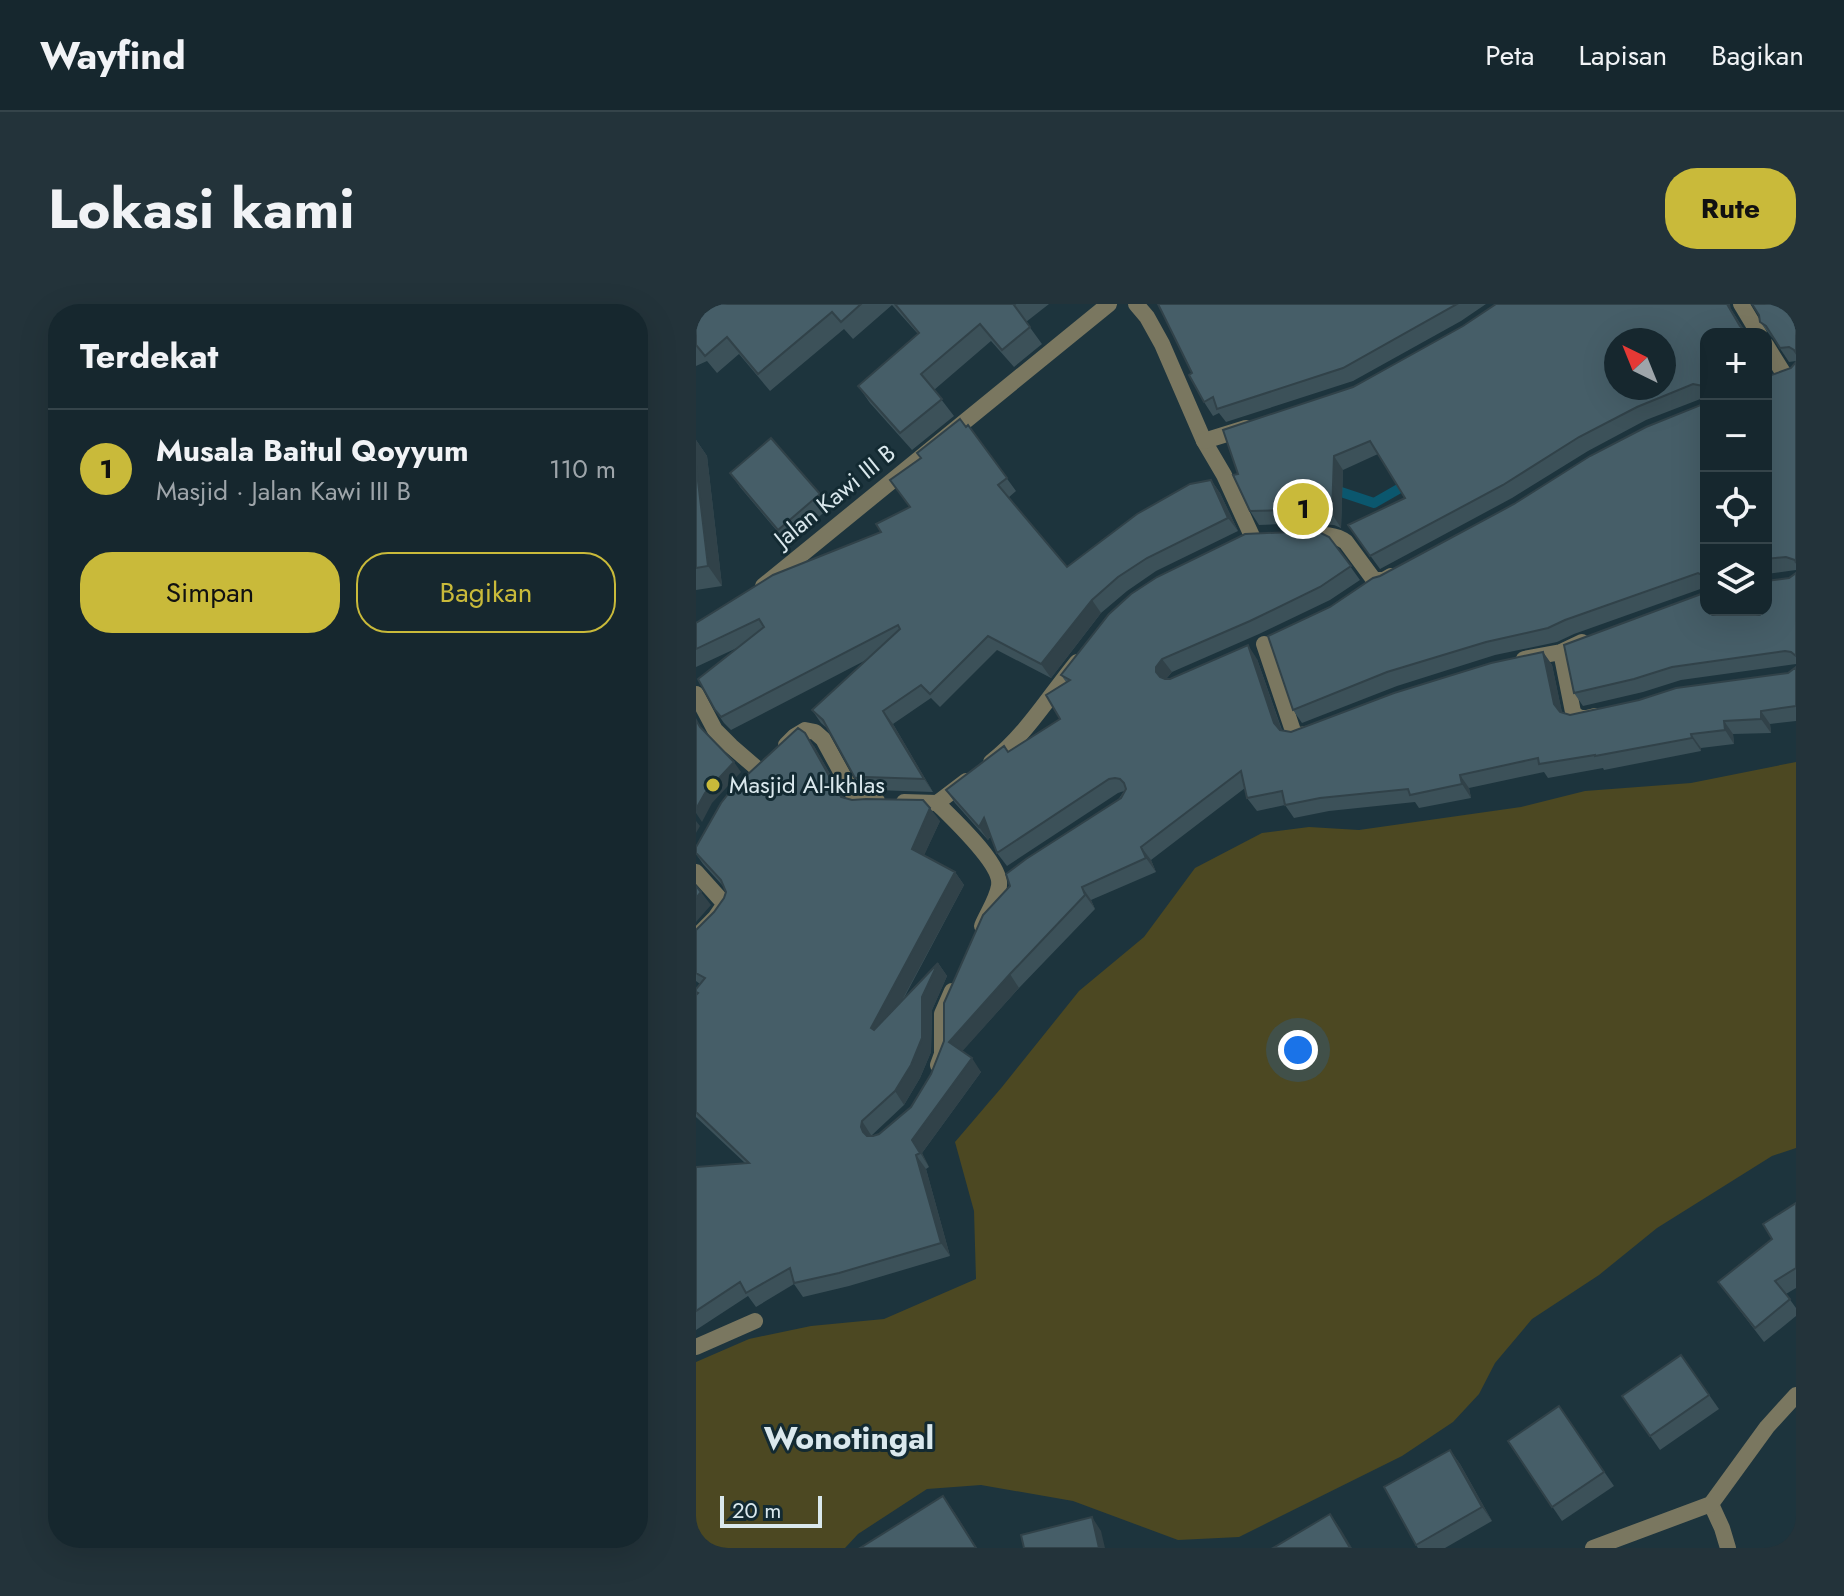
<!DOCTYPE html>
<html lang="id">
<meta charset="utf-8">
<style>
body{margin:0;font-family:Jost,sans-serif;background:#23333a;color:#f1f3f6}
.controls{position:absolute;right:24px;top:24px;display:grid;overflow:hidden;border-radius:16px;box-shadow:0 8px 32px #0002}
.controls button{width:72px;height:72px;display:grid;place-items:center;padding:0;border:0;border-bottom:2px solid #35444a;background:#16272e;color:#f1f3f6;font:40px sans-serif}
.compass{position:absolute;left:908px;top:24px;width:72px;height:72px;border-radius:50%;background:#16272e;box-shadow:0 8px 32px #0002;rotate:317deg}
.scale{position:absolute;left:24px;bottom:20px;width:102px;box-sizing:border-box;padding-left:8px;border:4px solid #dae8ed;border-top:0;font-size:22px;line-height:28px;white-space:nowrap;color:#dae8ed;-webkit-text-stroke:6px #132a32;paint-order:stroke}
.you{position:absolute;left:602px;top:746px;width:28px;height:28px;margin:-20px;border:6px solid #fff;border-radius:50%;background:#1a73e8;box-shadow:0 0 0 12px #1a73e833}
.badge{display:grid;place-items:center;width:52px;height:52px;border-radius:50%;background:#c9ba3a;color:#111;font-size:26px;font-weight:700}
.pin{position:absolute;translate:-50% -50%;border:4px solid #fff;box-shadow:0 2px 8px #0006}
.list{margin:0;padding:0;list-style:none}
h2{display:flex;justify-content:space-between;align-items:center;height:104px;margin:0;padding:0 32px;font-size:34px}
h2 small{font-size:26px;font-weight:400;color:#9ea5aa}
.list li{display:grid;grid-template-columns:52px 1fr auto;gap:24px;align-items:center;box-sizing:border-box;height:120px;padding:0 32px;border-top:2px solid #35444a}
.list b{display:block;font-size:30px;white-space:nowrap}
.list p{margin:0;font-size:26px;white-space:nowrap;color:#9ea5aa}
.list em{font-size:26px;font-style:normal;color:#9ea5aa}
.actions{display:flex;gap:16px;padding:24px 32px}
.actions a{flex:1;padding:18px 0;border:2px solid #c9ba3a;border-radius:32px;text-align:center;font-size:28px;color:#c9ba3a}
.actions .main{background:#c9ba3a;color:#111}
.icon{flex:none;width:44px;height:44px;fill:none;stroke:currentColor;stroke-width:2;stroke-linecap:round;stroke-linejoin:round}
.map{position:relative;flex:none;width:1100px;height:1244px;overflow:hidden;border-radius:32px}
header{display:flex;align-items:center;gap:48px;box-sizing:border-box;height:112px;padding:0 40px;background:#16272e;border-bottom:2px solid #35444a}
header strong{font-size:38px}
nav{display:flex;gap:44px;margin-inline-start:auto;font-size:28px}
.intro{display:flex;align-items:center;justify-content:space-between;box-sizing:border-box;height:192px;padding:0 48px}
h1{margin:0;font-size:56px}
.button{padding:20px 36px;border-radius:32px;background:#c9ba3a;color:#111;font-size:28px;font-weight:700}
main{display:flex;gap:48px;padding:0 48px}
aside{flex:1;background:#16272e;border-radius:32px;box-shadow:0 8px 32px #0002}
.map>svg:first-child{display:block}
</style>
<header>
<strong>Wayfind</strong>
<nav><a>Peta</a><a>Lapisan</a><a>Bagikan</a></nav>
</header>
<div class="intro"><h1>Lokasi kami</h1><a class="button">Rute</a></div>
<main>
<aside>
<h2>Terdekat<small></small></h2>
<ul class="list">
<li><span class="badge">1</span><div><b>Musala Baitul Qoyyum</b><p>Masjid · Jalan Kawi III B</p></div><em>110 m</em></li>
</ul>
<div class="actions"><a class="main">Simpan</a><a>Bagikan</a></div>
</aside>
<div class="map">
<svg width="1100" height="1244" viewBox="0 0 1100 1244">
<rect width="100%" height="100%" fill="#1d343d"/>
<!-- green -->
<path fill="#4c4822" d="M1100,458v386l-24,8 -115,72 -58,47 -67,44 -37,44 -16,31 -26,28 -51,34 -163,81 -61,3 -105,-39 -92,-16 -54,4 -69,45 -13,14h-149v-186l53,-23 62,-13 73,-7 92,-40 -2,-68 -19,-69 47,-55 77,-96 65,-54 51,-69 67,-35 47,-6 50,3 162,-23 64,-16 106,-8z"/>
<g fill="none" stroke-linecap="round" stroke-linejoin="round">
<!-- stream -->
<path stroke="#0b576e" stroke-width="10" d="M636,185l42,14 35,-20"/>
<!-- service -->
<g stroke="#7a7760" stroke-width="16">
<path d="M1015,1200l11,24 6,20"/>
<path d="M897,1244l118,-44 56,-77 29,-32"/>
</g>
<!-- minor -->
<g stroke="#7a7760" stroke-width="16">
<path d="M440,0l11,13 15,27 42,97 20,34 28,61"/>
<path d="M1045,0l18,30"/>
<path d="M1070,41l18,29"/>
<path d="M508,137l42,-13"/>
<path d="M608,231c14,0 30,-2 42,7l28,38h10l7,-4"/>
<path d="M67,282l346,-282"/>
<path d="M568,340l29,87 2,3 7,1 12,-3"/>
<path d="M865,348l12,60c6,9 13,6 22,4"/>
<path d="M828,355l37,-7 21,-10"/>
<path d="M0,390l19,36 16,16 29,25"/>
<path d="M90,441l9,-9 10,-6 10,2 8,7 34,62 7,2 13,-2"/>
<path d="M295,458c35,-27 58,-66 86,-100"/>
<path d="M208,498l33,1 29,-22"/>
<path d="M241,499c15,15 66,62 62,83 -2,13 -12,28 -17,40"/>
<path d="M0,568l26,29 2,4 -9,13 -19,19"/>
<path d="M242,761l4,-11v-40l10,-23"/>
<path d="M0,1043l59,-26"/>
</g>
</g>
<!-- wall -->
<g fill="#3c5159">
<path d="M0,0h353l-23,18 16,22 -28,23 -23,-26 -57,49 20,26 -42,34 -42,-47 -12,-17 60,-52 -26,-29 -39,34 -9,-10 -74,62 -31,-37 -22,19 -10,-12 -11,5z"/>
<path d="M462,0h328l-25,17 -108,60 -127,41 -7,-9 -6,3 -9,-14 -12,-29z"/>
<path d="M1100,0v57l-7,1 -16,-24 -3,-3 -10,-13 -1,-7z"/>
<path d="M1035,5l12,19 5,6h-42v64h-3l-57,22 -58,31 -76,47 -132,71 -32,-44 57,-27 -27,-44 -35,16 -2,58 -7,-3 -32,-2 -43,2 -9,-14 -12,-37 115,-87 110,-61z"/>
<path d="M1100,58v208l-30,4v-197l25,-9z"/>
<path d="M1010,94v189l-132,47 -17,8 -62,13 -98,31 -95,37 -9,-13 37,-103 50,-31 321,-171 5,-4z"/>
<path d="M272,121l48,66 -8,7 59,69 144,-87 9,13 18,38 -82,40 -29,20 -26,22 -50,65 -54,-28 -57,57 -9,-9 -38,26 40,68 -59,-2 -10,2 -9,-14 -26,-48 -8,-7 -9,-13 56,-51 -137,71 -7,-7 -9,-13 24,-63 -43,20v-44l185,-91 29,-25 11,-49 -4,-5z"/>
<path d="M0,136l11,16 15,130 -26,4z"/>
<path d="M34,169l90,21 9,14 -41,36 -48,-57z"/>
<path d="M633,233l31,43 -30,20 -71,34 -87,38 -6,7 91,-20 25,71 9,2 252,-80 9,13 10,48 8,2 218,-42 8,-6v54l-26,3 1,9 -38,1 1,10 -33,4v3l-97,19 -1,-2 -55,10 -4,-6 -75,16 2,10 -52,10 -4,-6 -86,9 -35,7 -9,-13 -28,6 -10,-13 -2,-10 -94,72 5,12 -65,28 4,9 -76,79 -57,63 19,21 -59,81 7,14 -3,2 24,87 -101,30 -46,11 -9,-13 -38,23 -8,-11 -52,34v-163l49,-4 -49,-46v-128l4,-5 -4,-3v-51l18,-18 10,-14 2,-6 -3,-6 -20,-22 -7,-10 118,-108 29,51 97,24 -16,34 31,17 9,13 -60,113 34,-35 9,13 -15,34 -1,42 -11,26 -16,27 -33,31 8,-2 32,-27 213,-316 -6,2 -111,73 -10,-13 -6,-17 -3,4 -33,-37 -9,-13 114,-71 6,-37 -5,-7z"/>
<path d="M1100,269v91l-115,16 -38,12 -60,14 -9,-13 132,-103v20l83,-32z"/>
<path d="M1100,899v85l-10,6 10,14v8l-32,26 -46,-60 54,-43z"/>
<path d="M985,1051l38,54 -59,41 -38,-54z"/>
<path d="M863,1102l55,80 -52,35 -54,-80z"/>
<path d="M754,1146l10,14 32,57 -47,27h-27l-2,-3z"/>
</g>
<!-- shaded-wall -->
<g fill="#314249">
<path d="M1031,0h3l1,5 15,25z"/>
<path d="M0,136l11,16 15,130 -14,-20 -12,-102z"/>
<path d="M638,152l9,14 -2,58 -9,-14z"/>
<path d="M515,176l9,13 18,38 -10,-13z"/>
<path d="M396,296l9,13 -50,65 -10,-14z"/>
<path d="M552,341l9,14 27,78 -10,-14z"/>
<path d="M847,348l9,13 11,52 -9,-13z"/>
<path d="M466,355l10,13 -7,8 1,6 -10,-14v-5z"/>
<path d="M187,407l10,13 40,68 -9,-13z"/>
<path d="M1065,407l9,13 1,9 -10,-14z"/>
<path d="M1028,417l9,13 1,10 -9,-14z"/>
<path d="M109,429l9,13 37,64 -10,-13z"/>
<path d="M995,430l10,14v3l-9,-13z"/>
<path d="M38,458l7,10 -29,31 -10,19 -6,-9v-4l9,-16z"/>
<path d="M764,471l9,13 2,10 -9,-14z"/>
<path d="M234,504l10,13 -19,41 -9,-13z"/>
<path d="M288,514l9,13 -5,9 -9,-13z"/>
<path d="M0,517l4,5 -4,7z"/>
<path d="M445,543l10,13 5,12 -10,-14z"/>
<path d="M259,568l9,13 -84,156 -9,-13z"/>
<path d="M386,583l9,13 4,9 -10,-14z"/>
<path d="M5,588l10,13 -15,17v-24z"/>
<path d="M242,659l9,13 -15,34 -1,42 -11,26 -16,27 -9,-14 27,-94z"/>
<path d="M314,670l9,14 -60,67 -10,-13z"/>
<path d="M276,754l9,14 -59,81 7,14 -17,-27z"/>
<path d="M166,817l9,14 -1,5 -7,-8 -2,-5z"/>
<path d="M220,851l10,14 24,87 -9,-13z"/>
<path d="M754,1146l10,14 32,57 -10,-14z"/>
<path d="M247,1192l14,20 20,32h-1z"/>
<path d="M634,1210l10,14 12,20h-2z"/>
<path d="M396,1213l9,14 4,17h-6z"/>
</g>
<!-- building -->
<g fill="#465e68" stroke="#314249" stroke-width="2" fill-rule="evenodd">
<path d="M0,0h165l-20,18 -9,-10 -74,62 -31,-37 -22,19 -9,-11z"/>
<path d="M199,0h120l-1,1 16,22 -28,23 -22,-26 -59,50 21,25 -42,34 -42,-47 61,-53z"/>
<path d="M462,0h299l-114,64 -126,41 -4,-12 -9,5 -15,-27 3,-2z"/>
<path d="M800,0h231l13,22 6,5 1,3h-41v56l-3,-4 -10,-2 -56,23 -58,30 -76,48 -133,71 -22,-31 57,-27 -35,-57 -36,15 -2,58 -8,-2 -32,-2 -42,1 -17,-36 5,-1 -15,-44 130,-43 110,-61zM920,36h48v48h-48z"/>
<path d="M1056,0h44v49l-2,-3 -5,-3 -9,1 -14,-22 -6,-4 -1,-7z"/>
<path d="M1100,58v201l-1,-3 -9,-3 -20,2v-182l25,-9z"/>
<path d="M1010,95v180l-2,-3 -6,-3 -133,47 -17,8 -62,14 -99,30 -94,38 -25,-74 62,-29 43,-29 7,-2 134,-72 76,-48 56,-29 55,-22 5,-4z"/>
<path d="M264,115l6,8 2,-2 39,53 -9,7 69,82 70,-53 53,-30 21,-4 17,38 -81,40 -29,19 -26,23 -51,64 -53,-28 -58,58 -9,-9 -38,26 41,68 -59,-2 -10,1 -32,-58 -11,-10 88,-81 -2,-4 -177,92 -6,-7 -17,-31 66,-52 -5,-8 -63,30v-26l77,-48 108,-43 -5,-8 34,-17 -20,-27 31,-22 -4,-5z"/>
<path d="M75,134l49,56 -42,36 -48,-57z"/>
<path d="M0,160l12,102 -12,2z"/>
<path d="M596,228l29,1 8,4 22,29 -31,21 -70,34 -88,38 -6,8v5l4,5 5,2h5l78,-34 26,78 6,7 11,2 103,-39 97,-30 52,-11 11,52 6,8 10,3 69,-15 37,-12 112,-15 8,-6v39l-35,5v8l-37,2 1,9 -34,4 1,4 -97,18v-1l-56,9 -1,-6 -78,17 2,9 -52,11 -2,-6 -88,9 -35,7 -3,-14 -35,7 -6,-27 -100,76 5,11 -64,29 3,8 -75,79 -61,68 23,16 -60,82 8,13 -4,2 25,88 -102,30 -45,10 -4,-15 -44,25 -6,-11 -44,29v-144l53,-4 -53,-51v-117l2,-2 -2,-1v-3l9,-11 -9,-5v-43l18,-18 10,-14 2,-6 -5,-12 -25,-27v-6l25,-44 12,-15 65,-60 7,5 36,64 11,3 14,-1 57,1 7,8 -18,41 43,23 -84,156 3,2 64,-67 -16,34v41l-11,27 -16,26 -33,30 -1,6 2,5 4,4h6l6,-2 32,-27 20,-33 13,-33v-38l39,-88 27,-29 -4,-12 20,-15 95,-61 5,-9 -2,-6 -4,-4 -5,-1 -6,1 -112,74 -13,-35 -5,9 -33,-37 58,-44 4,6 52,-33 -14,-24 24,-15 -9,-5 48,-61 22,-20 26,-17 88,-43z"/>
<path d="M1100,269v83l-5,-4 -6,-1 -113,16 -38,12 -60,14 -10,-48 137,-51 5,-4v-3v23h60v-29l23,-3z"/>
<path d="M0,416l4,7 34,35 -29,31 -9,16z"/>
<path d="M0,582l5,6 -5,6z"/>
<path d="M1100,899v65l-21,13 15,18 -35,29 -37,-46 54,-43 -9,-15z"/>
<path d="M985,1051l28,40 -59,41 -28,-40z"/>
<path d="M863,1102l45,66 -52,35 -44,-66z"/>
<path d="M754,1146l32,57 -66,38 -32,-58z"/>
<path d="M247,1192l33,52h-116z"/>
<path d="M634,1210l20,34h-77z"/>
<path d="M396,1213l7,31h-75l-3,-13z"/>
</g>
<!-- markers -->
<circle fill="#c9ba3a" stroke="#132a32" stroke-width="3" cx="17" cy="481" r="8"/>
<g text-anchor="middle" stroke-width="6" stroke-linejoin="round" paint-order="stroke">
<!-- street labels -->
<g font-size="24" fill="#dae8ed" stroke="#132a32">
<text transform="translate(139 192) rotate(-39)" y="8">Jalan Kawi III B</text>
</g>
<!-- poi labels -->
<g font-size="24" fill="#dae8ed" stroke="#132a32" text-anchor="start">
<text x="33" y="489">Masjid Al-Ikhlas</text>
</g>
<!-- district labels -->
<g font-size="32" font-weight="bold" fill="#dae8ed" stroke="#132a32">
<text x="153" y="1145">Wonotingal</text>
</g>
</g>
</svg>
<div class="controls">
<button>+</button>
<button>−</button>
<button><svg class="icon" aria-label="locate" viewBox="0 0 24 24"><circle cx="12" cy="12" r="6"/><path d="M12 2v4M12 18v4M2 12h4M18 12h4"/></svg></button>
<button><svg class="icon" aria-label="layers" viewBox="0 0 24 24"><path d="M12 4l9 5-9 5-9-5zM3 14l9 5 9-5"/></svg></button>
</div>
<svg class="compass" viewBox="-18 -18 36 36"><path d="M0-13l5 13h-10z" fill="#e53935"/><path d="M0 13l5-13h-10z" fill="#9ea5aa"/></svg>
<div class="scale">20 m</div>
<div class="you"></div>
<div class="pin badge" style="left:607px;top:205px">1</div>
</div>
</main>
